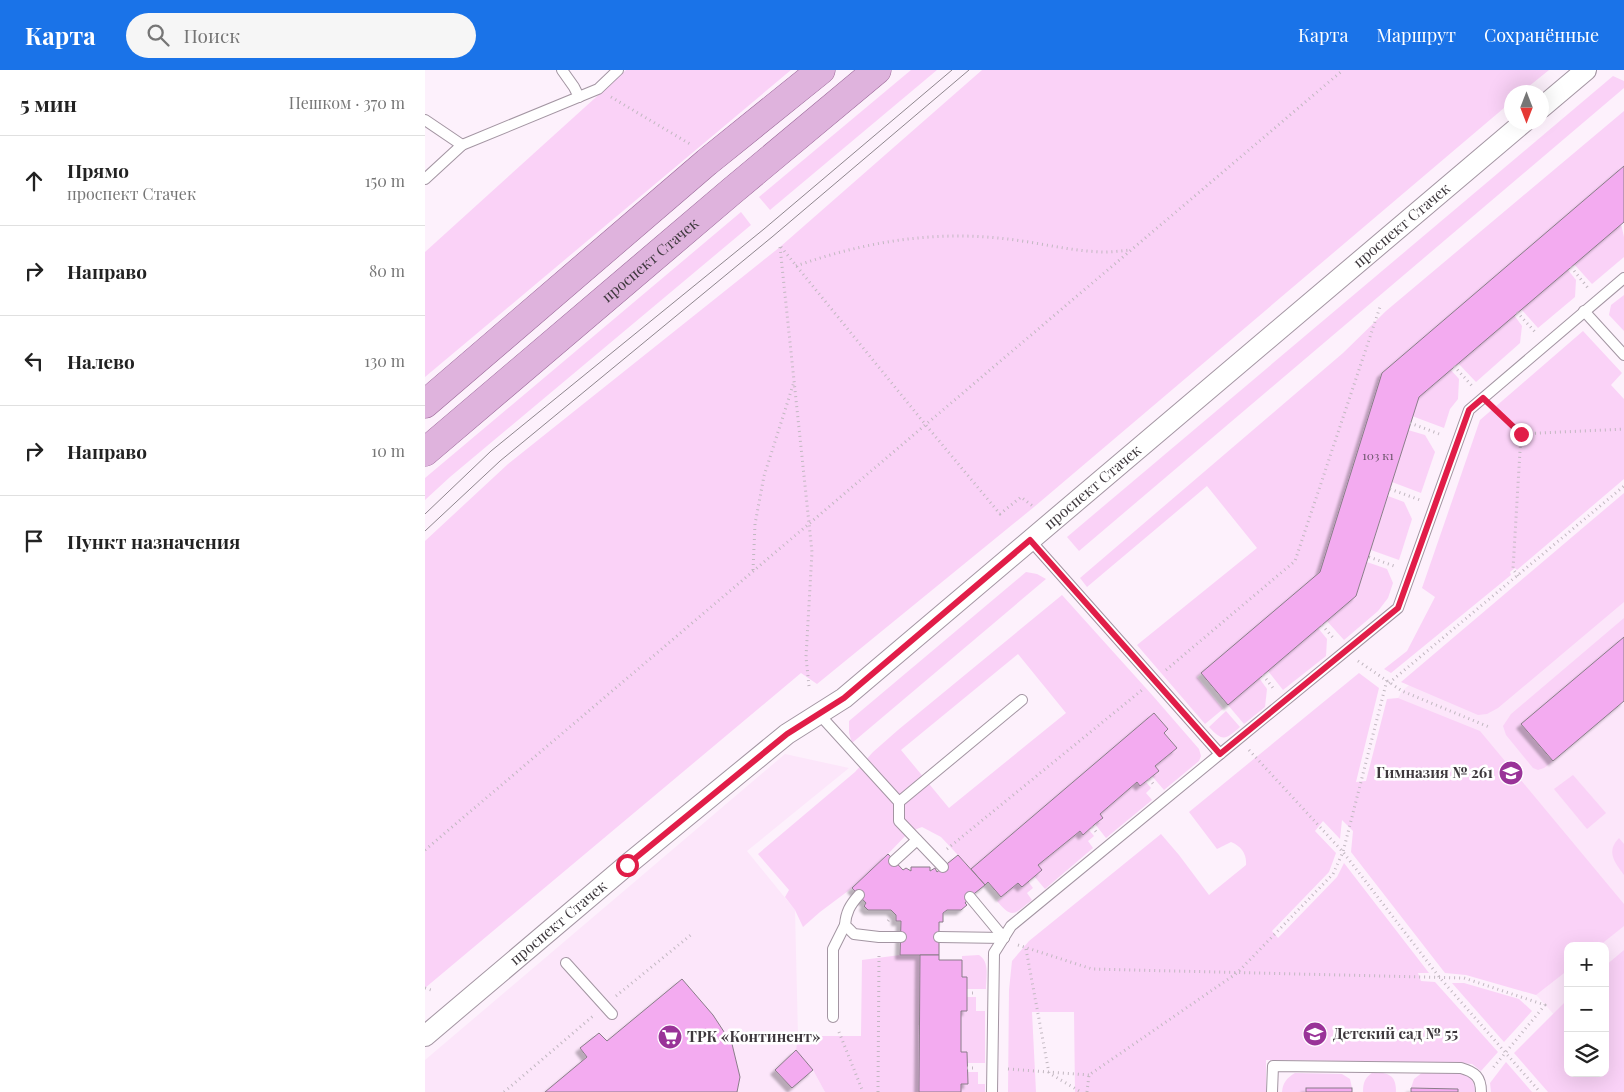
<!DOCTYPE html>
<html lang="ru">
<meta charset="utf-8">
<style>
body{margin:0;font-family:"Playfair Display",serif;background:#f6f6f6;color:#222}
.controls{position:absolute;right:15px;bottom:15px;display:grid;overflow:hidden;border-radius:10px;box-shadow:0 5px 20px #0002}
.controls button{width:45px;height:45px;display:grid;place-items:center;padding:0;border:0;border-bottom:1px solid #e0e0e0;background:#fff;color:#222;font:25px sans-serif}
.compass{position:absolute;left:1079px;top:15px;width:45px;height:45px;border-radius:50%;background:#fff;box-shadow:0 5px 20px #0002;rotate:180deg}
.stop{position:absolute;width:15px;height:15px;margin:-11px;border:4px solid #e11d48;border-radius:50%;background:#fff}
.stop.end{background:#e11d48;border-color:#fff;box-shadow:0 1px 5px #0008}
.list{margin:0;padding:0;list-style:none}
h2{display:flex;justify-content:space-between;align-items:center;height:65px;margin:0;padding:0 20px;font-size:21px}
h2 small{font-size:16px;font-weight:400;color:#767676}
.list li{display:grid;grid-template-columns:32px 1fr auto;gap:15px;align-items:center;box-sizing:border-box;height:90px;padding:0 20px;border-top:1px solid #e0e0e0}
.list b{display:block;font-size:19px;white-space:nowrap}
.list p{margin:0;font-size:16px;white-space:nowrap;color:#767676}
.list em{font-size:16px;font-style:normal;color:#767676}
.icon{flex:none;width:28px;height:28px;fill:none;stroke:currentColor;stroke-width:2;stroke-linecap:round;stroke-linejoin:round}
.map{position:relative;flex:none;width:1199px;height:1022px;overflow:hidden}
header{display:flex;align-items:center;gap:30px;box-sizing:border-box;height:70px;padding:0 25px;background:#1a73e8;color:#fff}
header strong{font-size:24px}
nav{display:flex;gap:28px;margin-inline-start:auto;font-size:18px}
.search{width:350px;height:45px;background:#f6f6f6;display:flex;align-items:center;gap:12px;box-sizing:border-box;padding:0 18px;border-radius:28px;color:#767676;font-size:19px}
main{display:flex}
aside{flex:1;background:#fff}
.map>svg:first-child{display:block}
</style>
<header>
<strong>Карта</strong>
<div class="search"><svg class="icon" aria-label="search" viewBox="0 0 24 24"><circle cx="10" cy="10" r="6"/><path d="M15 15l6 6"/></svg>Поиск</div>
<nav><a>Карта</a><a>Маршрут</a><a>Сохранённые</a></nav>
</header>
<main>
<aside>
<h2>5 мин<small>Пешком · 370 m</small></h2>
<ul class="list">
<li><svg class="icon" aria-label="ahead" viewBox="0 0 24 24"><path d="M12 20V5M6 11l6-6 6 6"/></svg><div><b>Прямо</b><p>проспект Стачек</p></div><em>150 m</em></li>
<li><svg class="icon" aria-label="right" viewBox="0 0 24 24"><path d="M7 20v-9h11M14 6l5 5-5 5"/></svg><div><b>Направо</b></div><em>80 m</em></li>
<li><svg class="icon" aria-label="left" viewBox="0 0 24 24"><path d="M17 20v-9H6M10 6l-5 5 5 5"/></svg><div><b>Налево</b></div><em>130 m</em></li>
<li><svg class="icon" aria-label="right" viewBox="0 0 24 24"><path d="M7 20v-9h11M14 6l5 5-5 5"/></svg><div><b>Направо</b></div><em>10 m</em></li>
<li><svg class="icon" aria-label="arrive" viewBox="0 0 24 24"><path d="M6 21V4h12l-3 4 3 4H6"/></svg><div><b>Пункт назначения</b></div></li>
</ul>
</aside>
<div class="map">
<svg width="1199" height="1022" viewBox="0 0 1199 1022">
<defs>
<filter id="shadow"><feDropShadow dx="-4.5" dy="4.5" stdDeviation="1" flood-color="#0004"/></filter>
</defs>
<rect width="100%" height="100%" fill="#fdf1fc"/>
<!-- built -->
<g fill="#fce6fa">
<path d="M1199,433v589l-19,-20v-126h-37v84l-139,-153 -31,-179 4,-7z"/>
<path d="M360,684l64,14 -102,83 48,59 3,126 -2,14 17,20 12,22h-400v-32z"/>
</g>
<!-- green -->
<g fill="#fad2f7" fill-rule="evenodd">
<path d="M201,0h165l-366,307v-125z"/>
<path d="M486,0h26l-167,140 -11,-13z"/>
<path d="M557,0h567l-27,22h-11v10l-477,405 -217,177 -16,-11 -376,315v-447l83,-77 272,-217z"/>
<path d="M1188,6l11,5v7l-545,463 -12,-14z"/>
<path d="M1199,41v55l-242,207 -62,199 -123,105 26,32 -18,15 -68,-79 120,-97 -50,-62 -120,101 -7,-9 263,-225 43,-42z"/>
<path d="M316,142l10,13 -301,252 -25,23v-22z"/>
<path d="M1196,154l3,13v20l-32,27 -18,-20z"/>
<path d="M1143,200l8,10 -1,17 -37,31 -17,-19z"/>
<path d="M1199,225v36l-15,-16 2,-10z"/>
<path d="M1089,245l8,11 -2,17 -44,39 -18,-19z"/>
<path d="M1158,261l39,42 -11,12 13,14v80l-107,91 -2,-2 -5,4 1,3 -120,98 -7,-4 23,-18 28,-54 -13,-9 58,-168z"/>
<path d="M1025,299l9,10 -1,20 -8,10 -6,19 -32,-12 7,-19z"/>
<path d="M983,360l17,5 10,17 -14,41 -29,-11z"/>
<path d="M1199,423v109l-126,106 -11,6 -9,1 -77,-33z"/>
<path d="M963,426l16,6 8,17 -13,41 -28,-10z"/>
<path d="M942,492l20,7 6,14 -5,15 -10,13 -34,29 -17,-19 29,-25z"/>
<path d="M601,502l11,2 9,5 -194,164 -3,-10v-12z"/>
<path d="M637,525l91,101 46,53 2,7 -2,5 -35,29 -12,-14 7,-5 -4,-5 22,-18 -13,-15 4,-4 -14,-16 -183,156 -30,-32 -19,-10 -13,5 -21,22 -36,34 -32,24 -17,15 -8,-17 -10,-13 4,-7 -31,-36 97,-82 18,-20 25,-22zM593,584l48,59 -117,95 -48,-58z"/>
<path d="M1199,548v19l-103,87 32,37 -9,7 -6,2 -5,-2 -27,-33 -3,-9 8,-12z"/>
<path d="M893,558l9,11 -1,17 -43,34 -15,-19z"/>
<path d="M934,603l20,15 -23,94 10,-1 21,-82 11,-1 82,33 144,173v22l-25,20h-31v24l-32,25 -70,-20 -21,-2 -94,-121 2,-21 -11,-11 -2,19 -17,-18 -8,10 21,22 -7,19 -57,59 6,7 59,-61 7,-14 85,110h-11l3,8 14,1 63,70 -17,19 -9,-7 -10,-1 -196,-3v32h-191l-1,-80h-42l4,80h-28l1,-102 3,-29 17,-20 132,-107 18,21 30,40 37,-30c1,-11 -5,-19 -15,-23l-14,7 -28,-37z"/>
<path d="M834,608l8,11 -2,18 -21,17 -16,-19z"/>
<path d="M801,641l14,16c-15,13 -17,15 -31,0z"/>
<path d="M1148,705l33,38 -19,16 -33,-40z"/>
<path d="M712,712l3,4 6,-4 5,6 -5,5 6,7 -46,38 -11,-14 8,-6 -3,-4z"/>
<path d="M664,760l5,6 -6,5 5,7 -48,41 -11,-13 8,-6 -4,-5 42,-34 3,4z"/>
<path d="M1194,768l5,6v31c-10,-13 -18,-24 -5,-37z"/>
<path d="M603,811l5,7 -6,5 5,7c-18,14 -19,20 -35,1l21,-18z"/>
<path d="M1199,880v142h-76l-34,-39 54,-54v74h37v-107z"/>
<path d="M475,885h20l-1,137h-94l-12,-22 -17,-20 2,-14h63l1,-76z"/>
<path d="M554,885c11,7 7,22 7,34h-19v-12h-5v-21z"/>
<path d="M1027,913h12l55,16 13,12 -28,31z"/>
<path d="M542,927h9v14h9v52h-18v-10l-6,-1v-41h6z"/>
<path d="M1081,992l26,30h-41l-1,-9z"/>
<path d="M542,1002h11v12h7v8h-24v-8z"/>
<path d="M948,1002c15,1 23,2 23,20h-33c0,-10 2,-14 10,-20z"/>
<path d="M998,1002c19,0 52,-7 52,20h-17v-3l-47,-1 3,-9z"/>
<path d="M870,1003l47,1 8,5 2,9h-46v4h-24c1,-10 5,-14 13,-19z"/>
</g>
<!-- building -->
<g fill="#f3abf0" stroke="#8a7d89" filter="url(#shadow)">
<path d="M1199,96v56l-205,175 -63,199 -128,109 -27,-32 119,-101 62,-199z"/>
<path d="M1199,567v64l-71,60 -32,-37z"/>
<path d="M729,643l14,16 -4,4 13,15 -22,18 4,5 -19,15 -3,-4 -37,32 3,4 -8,6 -12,11 -3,-4 -42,34 4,5 -20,17 -4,-4 -17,14 -13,-15 -3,3 -14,-16z"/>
<path d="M463,784l15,16 3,-2 5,3v-4h19v4l5,-3 2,4 21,-17 27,30 -15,12 -5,6 2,2 -6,5h-14l-4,3v9h-4v33h-39l1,-34h-5v-6l-5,-5h-23l-4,-4 2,-3 -14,-15z"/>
<path d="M495,885h19v5h23v17h5v34h-6v41h6l1,32h-7v8h-42z"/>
<path d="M257,909l31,36 19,29 8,33 -3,15h-192l42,-35 -7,-9 19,-15 8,8z"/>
<path d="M371,980l17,20 -21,18 -17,-18z"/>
<rect x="881" y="1018" width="46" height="4"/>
<path d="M986,1018l47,1v3h-47z"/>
</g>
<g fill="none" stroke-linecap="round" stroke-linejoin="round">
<defs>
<g id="lane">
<path d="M137,0l12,17 5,10"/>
<path d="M0,50l37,25"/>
<path d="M0,109l37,-34 136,-56 20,-19"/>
<path d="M1159,241l40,44"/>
<path d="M605,470l190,214 178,-146 71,-198 155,-132"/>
<path d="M393,643l81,89 123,-102"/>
<path d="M474,732v19l44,46"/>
<path d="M469,791l23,-21"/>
<path d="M434,825c-9,10 -13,17 -14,30l9,9 25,3h22"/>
<path d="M545,827l34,41"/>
<path d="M514,867l65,1"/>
<path d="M141,893l46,51"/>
<path d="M408,947v-68l12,-24"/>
<path d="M567,1022l2,-139 17,-27 209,-172"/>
<path d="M847,1022l1,-26 188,2c14,4 20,9 20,24"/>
</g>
<g id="street">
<path d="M1116,38l45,-38"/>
<path id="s1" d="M0,966l202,-171 160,-131 57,-36 680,-576"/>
</g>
<g id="primary">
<path d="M0,334l282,-242 114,-92"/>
<path id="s2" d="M0,382l307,-261 145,-121"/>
</g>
</defs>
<!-- lane casing -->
<use href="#lane" stroke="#a395a2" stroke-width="12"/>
<!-- street casing -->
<use href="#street" stroke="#a395a2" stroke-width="22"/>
<!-- primary casing -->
<use href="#primary" stroke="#986696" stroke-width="29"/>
<!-- path -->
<g stroke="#c2b8c1" stroke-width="3" stroke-dasharray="1 4" stroke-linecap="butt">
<path d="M186,27l79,47"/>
<path d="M355,177l32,305 -6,105 3,29"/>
<path d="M356,177l144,177 75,90 21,-17 13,10"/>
<path d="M371,196c65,-23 132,-35 202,-28 35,3 70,13 105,14 9,0 18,-1 27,-2"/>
<path d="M1146,197l17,21"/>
<path d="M1092,242l18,20"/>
<path d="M1029,296l19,21"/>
<path d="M1070,339l26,25 103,-5"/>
<path d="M985,353l32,12"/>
<path d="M965,419l30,11"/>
<path d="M944,487l28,10"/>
<path d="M328,500l2,-46 9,-48 30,-94"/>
<path d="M1093,506l-5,-7 8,-135"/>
<path d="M897,555l13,15"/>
<path d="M933,591l44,30 87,36"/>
<path d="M741,600l129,-109 85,-254"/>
<path d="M838,605l10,13"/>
<path d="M964,613l235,-197"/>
<path d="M824,680l94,102 97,126 100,114"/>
<path d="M724,709l6,7"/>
<path d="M667,757l6,7"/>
<path d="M522,779l195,-159"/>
<path d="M0,780l918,-780"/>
<path d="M463,851l6,-8"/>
<path d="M593,875l74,24 372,9 81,27 -53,64"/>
<path d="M601,879l23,124 32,19"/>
<path d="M0,918l6,2"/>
<path d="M542,923h9"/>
<path d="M191,926l76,-62"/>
<path d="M414,962l24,60"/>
<path d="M542,998h10"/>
<path d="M583,999l81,6"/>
<path d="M79,1022l89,-76"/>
<path d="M453,1022l1,-139"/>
<path d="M662,1022l2,-17 148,-102 96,-99 10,-22 44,-172"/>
</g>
<!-- lane -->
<use href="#lane" stroke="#fff" stroke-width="10"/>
<!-- street -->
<use href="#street" stroke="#fff" stroke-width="20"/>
<!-- primary -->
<use href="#primary" stroke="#dfb3dd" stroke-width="28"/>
<!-- tram -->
<g stroke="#8f868e" stroke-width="1">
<path d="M0,444l66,-63 273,-222 188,-159"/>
<path d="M0,461l75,-70 272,-224 197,-167"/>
</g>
</g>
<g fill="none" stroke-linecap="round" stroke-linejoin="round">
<!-- route -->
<path stroke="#e11d48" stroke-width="6" d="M202,795l160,-131 57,-36 186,-158 190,214 178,-146 71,-198 14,-12 38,36"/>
</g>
<!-- icons -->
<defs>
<symbol id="school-disc" viewBox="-11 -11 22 22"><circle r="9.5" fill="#993398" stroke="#fff"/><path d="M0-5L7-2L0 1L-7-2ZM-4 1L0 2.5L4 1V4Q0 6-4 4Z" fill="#fff"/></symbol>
<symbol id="supermarket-disc" viewBox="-11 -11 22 22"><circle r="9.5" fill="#993398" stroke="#fff"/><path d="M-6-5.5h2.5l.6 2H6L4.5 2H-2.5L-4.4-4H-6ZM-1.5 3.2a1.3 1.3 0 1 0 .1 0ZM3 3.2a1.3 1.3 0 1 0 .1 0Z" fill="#fff"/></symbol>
</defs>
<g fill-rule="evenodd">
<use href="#school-disc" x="1072" y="689" width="28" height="28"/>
<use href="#school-disc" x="876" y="950" width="28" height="28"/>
<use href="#supermarket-disc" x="231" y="953" width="28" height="28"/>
</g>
<g text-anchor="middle" stroke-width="5" stroke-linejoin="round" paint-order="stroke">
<!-- number labels -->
<g font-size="12" fill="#6a5469">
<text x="953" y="390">103 к1</text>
</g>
<!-- street labels -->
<g font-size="15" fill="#3d373c" stroke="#fff">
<text dy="5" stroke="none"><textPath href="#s1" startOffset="1270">проспект Стачек</textPath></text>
<text dy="5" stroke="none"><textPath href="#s2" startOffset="296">проспект Стачек</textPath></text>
<text dy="5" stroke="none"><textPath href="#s1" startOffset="865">проспект Стачек</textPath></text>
<text dy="5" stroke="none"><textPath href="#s1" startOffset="175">проспект Стачек</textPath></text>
</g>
<!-- poi labels -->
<g font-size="15" font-weight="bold" fill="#3d373c" stroke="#fff" text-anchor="start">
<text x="1068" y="708" text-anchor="end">Гимназия № 261</text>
<text x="908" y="969">Детский сад № 55</text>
<text x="262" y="972">ТРК «Континент»</text>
</g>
</g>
</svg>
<div class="controls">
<button>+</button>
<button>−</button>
<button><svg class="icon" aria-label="layers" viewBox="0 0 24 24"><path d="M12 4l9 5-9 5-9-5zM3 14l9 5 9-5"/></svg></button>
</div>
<svg class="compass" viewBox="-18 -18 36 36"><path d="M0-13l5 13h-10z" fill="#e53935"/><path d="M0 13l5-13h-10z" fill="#767676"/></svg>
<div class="stop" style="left:202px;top:795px"></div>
<div class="stop end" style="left:1096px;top:364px"></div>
</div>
</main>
